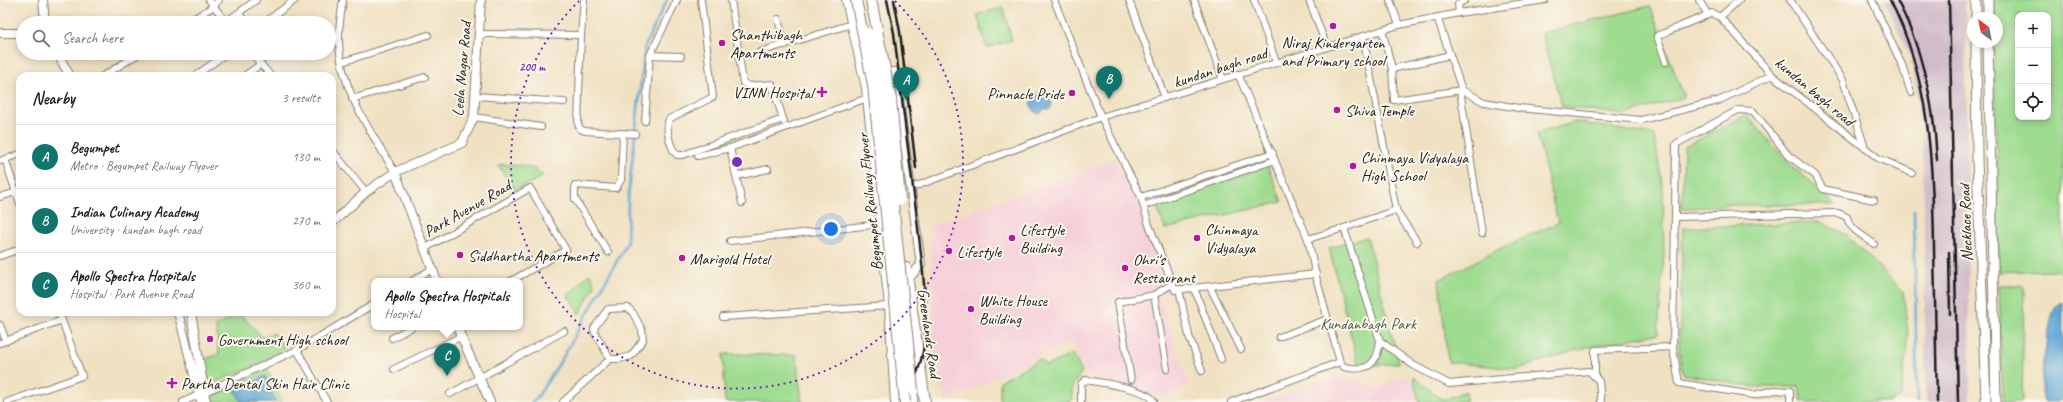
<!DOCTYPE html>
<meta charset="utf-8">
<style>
body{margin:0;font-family:Caveat,sans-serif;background:#f6f6f6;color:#202124}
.controls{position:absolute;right:12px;top:12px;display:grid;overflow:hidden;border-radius:8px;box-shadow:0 2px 10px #0003}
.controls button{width:36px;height:36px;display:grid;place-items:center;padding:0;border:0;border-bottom:1px solid #e0e0e0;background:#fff;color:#202124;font:20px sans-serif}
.compass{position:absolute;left:1967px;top:12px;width:36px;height:36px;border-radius:50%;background:#fff;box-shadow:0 2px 10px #0003;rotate:328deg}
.you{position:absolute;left:831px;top:229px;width:14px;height:14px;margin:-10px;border:3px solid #fff;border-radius:50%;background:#1a73e8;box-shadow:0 0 0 6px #1a73e833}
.badge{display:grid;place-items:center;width:26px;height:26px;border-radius:50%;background:#0f766e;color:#fff;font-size:13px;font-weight:700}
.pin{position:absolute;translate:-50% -33px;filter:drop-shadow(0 1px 2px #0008)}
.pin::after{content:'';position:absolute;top:21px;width:14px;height:12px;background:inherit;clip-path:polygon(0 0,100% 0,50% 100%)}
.popup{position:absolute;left:371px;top:278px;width:152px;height:52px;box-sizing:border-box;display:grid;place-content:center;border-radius:8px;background:#fff;filter:drop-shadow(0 1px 3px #0005);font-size:13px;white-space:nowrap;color:#757577}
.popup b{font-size:15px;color:#202124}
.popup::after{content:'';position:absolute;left:50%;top:100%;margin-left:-8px;border:8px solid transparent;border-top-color:#fff}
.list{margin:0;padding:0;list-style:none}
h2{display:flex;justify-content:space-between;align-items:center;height:52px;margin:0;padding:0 16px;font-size:17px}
h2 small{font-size:13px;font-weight:400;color:#757577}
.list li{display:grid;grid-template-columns:26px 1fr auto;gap:12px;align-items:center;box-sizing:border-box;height:64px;padding:0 16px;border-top:1px solid #e0e0e0}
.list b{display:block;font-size:15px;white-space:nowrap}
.list p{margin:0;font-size:13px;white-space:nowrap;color:#757577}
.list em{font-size:13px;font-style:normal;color:#757577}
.icon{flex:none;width:22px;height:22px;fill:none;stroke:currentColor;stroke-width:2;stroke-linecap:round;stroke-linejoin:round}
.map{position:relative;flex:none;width:2063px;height:402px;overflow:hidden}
.search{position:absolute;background:#fff;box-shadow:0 2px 10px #0003;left:16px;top:16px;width:320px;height:44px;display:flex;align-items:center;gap:10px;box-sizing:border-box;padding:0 14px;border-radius:22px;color:#757577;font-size:15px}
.panel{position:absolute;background:#fff;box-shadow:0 2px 10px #0003;left:16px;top:72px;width:320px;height:244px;border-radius:12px}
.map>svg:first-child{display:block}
</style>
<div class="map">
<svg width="2063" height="402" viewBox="0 0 2063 402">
<rect width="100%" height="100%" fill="#fbf7ec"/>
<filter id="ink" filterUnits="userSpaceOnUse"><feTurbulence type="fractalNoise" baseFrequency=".025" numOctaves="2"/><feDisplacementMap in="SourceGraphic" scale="8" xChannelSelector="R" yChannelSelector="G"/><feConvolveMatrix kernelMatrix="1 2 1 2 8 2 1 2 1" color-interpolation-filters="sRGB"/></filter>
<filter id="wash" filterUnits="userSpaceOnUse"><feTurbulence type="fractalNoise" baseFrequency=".012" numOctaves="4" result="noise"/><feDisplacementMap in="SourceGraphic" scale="16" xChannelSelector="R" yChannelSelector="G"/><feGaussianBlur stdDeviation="0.9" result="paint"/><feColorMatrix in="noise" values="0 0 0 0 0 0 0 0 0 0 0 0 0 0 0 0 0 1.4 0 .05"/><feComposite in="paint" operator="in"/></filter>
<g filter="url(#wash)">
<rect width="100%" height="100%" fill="#f0e1c2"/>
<!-- built -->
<g fill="#f6cfd8">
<path d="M1115,159l67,128 -23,7 30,93 -32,12 -71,-25 -15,-33 -125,61 -12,-56 -4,-120z"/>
<path d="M1409,375l9,27h-159l79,-25 39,11z"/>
</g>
<!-- industrial -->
<path fill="#d1bdca" d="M1884,0h81l5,402h-44l-3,-267 -12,-77z"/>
<!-- green -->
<g fill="#9fdc90" stroke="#5e7c56" fill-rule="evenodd">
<path d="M1993,0h70v274l-7,-4 -57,2 -5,-230h3v-24h-3zM2018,15h30v102h-30z"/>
<path d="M1650,6l34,91 -60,18 -62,-9 -21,-73z"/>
<path d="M1003,7l9,33 -25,8 -10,-33z"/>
<path d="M1746,115l47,52 43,38h-108l-46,4 2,-62z"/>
<path d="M1577,122l77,13 9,53 1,67 -6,79 -71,13 -70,22 -69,-7 -9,-82 62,-32 57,-25 -21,-90z"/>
<path d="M504,164c13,2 31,0 39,13l-29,13 -16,-25z"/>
<path d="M1267,164l15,38 -117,27 -9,-26z"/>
<path d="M1820,222l27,13 56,56 5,43 -7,63 -14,5h-86l-2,-15h-47l-69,-13 -4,-23 4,-123z"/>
<path d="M1367,237l32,126 -40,4 -30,-119z"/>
<path d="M590,273l5,13 -16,28 -11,-19z"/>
<path d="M1999,285h23l2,4 -2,113h-19z"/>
<path d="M240,314l23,24 11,-5 11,15 -25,16 -49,20 -13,-22 21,-8 -3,-28z"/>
<path d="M723,354l73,1 6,47h-77z"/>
<path d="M1073,354l9,18 -9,13 -2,17h-71v-21l40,-22 6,7z"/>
<path d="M267,369l15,33h-69l-2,-5z"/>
<path d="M1413,377l30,23 23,-9v11h-47z"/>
</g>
<!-- water -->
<g fill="#5ea6d5" stroke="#3d6178">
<path d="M1038,94l12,1 2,9 -2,5h-7l-2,4 -3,1 -3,-2 -5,-8z"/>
<path d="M2063,302v97l-6,3h-14c-6,-12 5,-71 9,-86 1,-6 5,-12 11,-14z"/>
<path d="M265,376l11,26h-35l-6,-12z"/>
</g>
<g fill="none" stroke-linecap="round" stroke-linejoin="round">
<!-- stream -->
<g stroke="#5ea6d5" stroke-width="2.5">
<path d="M1914,210l3,192"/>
<path d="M532,402l4,-3 26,-40 65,-116 1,-44 17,-153 22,-46"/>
</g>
</g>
</g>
<g filter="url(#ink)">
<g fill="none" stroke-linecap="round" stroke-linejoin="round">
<defs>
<g id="minor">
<path d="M209,0l18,23"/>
<path d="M343,0c-2,14 -5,29 -4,43 2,48 32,89 56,129"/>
<path d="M584,0l-3,35 -3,89 2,5 5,2 50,3"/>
<path d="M701,0l12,97 -44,22c-4,9 1,29 8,36h6l100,-36"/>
<path d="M731,0l12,83 6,3 23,-2 12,38"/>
<path d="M1054,0l47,117 40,80 8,28 26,65 141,-16"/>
<path d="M1129,0l36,98"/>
<path d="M1194,0l29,79"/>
<path d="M1254,0l22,62"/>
<path d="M1309,0l18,47"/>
<path d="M1390,0l9,25"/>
<path d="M1699,0l9,15"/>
<path d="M1790,0l53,80 22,68"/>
<path d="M1872,0l30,65 9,28"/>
<path d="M239,13l7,10"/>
<path d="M1459,13l-1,-9 7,-4"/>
<path d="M1437,17l25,73 22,12 35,6 122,12 77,-19 54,-26"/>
<path d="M1720,17l19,-17"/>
<path d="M778,19l7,26"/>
<path d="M226,22l30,-22"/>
<path d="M187,23l27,-17 5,-6"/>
<path d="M264,23l31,-23"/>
<path d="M1382,30l10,39 2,31 68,-10"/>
<path d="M479,34l102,1"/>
<path d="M1363,36l33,174"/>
<path d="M760,52l92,-28"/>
<path d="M251,53l20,23"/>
<path d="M650,55l31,1"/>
<path d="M342,62l86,-27"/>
<path d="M1666,62l-9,-26 55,-23 8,4 52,58 106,83 34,15"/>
<path d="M1392,69l58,-14"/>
<path d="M1238,74l70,165 9,42 23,81 4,5c24,5 33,-2 36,-26l-36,-113 -36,11"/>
<path d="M103,76l37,-23"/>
<path d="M195,76l32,-23"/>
<path d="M244,76l17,-12"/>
<path d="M1460,90l22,143"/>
<path d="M476,96l88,6"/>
<path d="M352,99l73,-22"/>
<path d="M474,117l67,10"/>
<path d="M645,121l5,-66 27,-55"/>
<path d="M730,148l12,55"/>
<path d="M332,150l34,42"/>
<path d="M698,156l32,-8 140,-51"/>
<path d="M5,159l15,45"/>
<path d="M0,161l20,-7"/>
<path d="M737,176l31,-7"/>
<path d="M911,188l190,-71 298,-92 60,-12 86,-13"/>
<path d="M0,197l16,-5"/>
<path d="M1141,197l132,-44"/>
<path d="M1143,206l132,-46"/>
<path d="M1676,217l162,-4 9,4c2,12 17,19 27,27"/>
<path d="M1344,228l52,-18 21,32"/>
<path d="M730,241l151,-17"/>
<path d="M424,249l106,-61 36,62 -55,31"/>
<path d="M608,252l-33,-53v-14l41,3 5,-8 2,-47"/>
<path d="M0,256l20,-7"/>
<path d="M412,281l20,-12"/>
<path d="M1210,287l31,62"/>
<path d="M1194,288l27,71"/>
<path d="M1179,289l10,47 13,35"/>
<path d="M723,317l166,-11"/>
<path d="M0,325l6,16"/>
<path d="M1279,337l49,-18"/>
<path d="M392,338l20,-11"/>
<path d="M1380,341l33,24 36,19 140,-13 10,10 2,21"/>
<path d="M0,343l62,-23"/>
<path d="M297,350l30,52"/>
<path d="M394,369l66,-32"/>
<path d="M1167,369l-13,-74 18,-11"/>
<path d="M1595,376v-26l78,-3"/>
<path d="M1131,380l-13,-78 36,-7"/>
<path d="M450,394l114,-63"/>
<path d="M7,402l75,-26 -23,-64"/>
<path d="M183,402l114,-52 77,-46"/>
<path d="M563,402l47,-43h10l11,-3 12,-16 -1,-10 -9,-17 -5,-5 -20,1 -14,19 1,5 15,26"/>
<path d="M1081,402v-18l4,-4c13,2 66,9 69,22"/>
<path d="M1231,402l109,-40"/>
<path d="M1790,402v-11l-15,-1 -21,5 -75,-12 -6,-34 3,-205 62,-34 15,1 36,45 26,19 8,14 51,11"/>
</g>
<g id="tertiary">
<path d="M43,0l2,23"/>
<path d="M846,0l20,88 23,218 6,96"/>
<path d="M0,33h23"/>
<path d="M57,53l13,23"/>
<path d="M880,74l15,-2 3,21 23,172 -14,15"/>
<path d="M395,172l42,109"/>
<path d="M332,223l34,-31 29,-20 67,-29 12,-26 7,-117"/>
<path d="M178,312l23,90"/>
<path d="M191,312l15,90"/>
<path d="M457,327l33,75"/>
</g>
<g id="secondary">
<path d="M1988,0v18"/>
<path d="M1976,18v-18"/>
<path d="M1976,42l1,117 9,243"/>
<path d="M1988,42l8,360"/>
</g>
<g id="primary">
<path d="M906,268l19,134"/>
<path d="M912,402l1,-12"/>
</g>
</defs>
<!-- minor casing -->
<use href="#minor" stroke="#867e6f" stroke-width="8"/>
<!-- tertiary casing -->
<use href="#tertiary" stroke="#867e6f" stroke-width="10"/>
<!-- secondary casing -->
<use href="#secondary" stroke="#867e6f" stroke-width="11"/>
<!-- primary casing -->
<use href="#primary" stroke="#867e6f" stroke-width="12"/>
<!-- minor -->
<use href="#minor" stroke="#fff" stroke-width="6"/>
<!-- tertiary -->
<use href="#tertiary" stroke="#fff" stroke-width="8"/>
<!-- secondary -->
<use href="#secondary" stroke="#fff" stroke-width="9"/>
<!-- primary -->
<use href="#primary" stroke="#fff" stroke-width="10"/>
<!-- rail -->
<g stroke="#1c1c1c" stroke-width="2.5">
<path d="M887,0l7,33c7,59 14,118 22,177 4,39 12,89 9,127 -2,23 -10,46 -23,65"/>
<path d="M894,0l6,32 16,136"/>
<path d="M1890,0c40,77 43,163 44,248 1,51 2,103 3,154"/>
<path d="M1897,0c26,49 37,105 40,160"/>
<path d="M1949,0l9,402"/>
<path d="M1949,252l1,62"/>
</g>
<defs>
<g id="primary-bridge">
<path d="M856,0l17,85 32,317"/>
<path d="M871,0l20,99 9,101"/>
<path d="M868,33l12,49 33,308"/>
</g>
</defs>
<!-- primary-bridge casing -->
<use href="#primary-bridge" stroke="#867e6f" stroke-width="12" stroke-linecap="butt"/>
<!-- primary-bridge -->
<use href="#primary-bridge" stroke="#fff" stroke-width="10"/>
</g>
</g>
<!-- distance rings -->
<path fill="none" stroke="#7b2cbf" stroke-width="2" stroke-dasharray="2 4" d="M895 1A226 226 0 1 1 579 1"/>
<!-- markers -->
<g fill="#b5179e" stroke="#fbf7ec" stroke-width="1.5">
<circle cx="1333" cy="26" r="4"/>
<circle cx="722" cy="43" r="4"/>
<path d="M820 86h4v4h4v4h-4v4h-4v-4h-4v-4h4z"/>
<circle cx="1072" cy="93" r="4"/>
<circle cx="1337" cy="110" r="4"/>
<circle cx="1353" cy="166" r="4"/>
<circle cx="1012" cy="238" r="4"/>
<circle cx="1197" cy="238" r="4"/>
<circle cx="949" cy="251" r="4"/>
<circle cx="460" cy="255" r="4"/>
<circle cx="682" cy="258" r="4"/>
<circle cx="1125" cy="268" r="4"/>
<circle cx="971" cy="309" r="4"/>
<circle cx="210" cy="339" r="4"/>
<path d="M170 377h4v4h4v4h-4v4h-4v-4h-4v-4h4z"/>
</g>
<g text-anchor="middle" stroke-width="4" stroke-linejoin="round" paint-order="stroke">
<!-- poi labels -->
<g font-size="16" fill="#1c1c1c" stroke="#fbf7ec" text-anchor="start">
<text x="730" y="40">Shanthibagh<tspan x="730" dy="18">Apartments</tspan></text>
<text x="1333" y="48" text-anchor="middle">Niraj Kindergarten<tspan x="1333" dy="18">and Primary school</tspan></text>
<text x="813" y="98" text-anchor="end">VINN Hospital</text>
<text x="1064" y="99" text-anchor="end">Pinnacle Pride</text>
<text x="1345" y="116">Shiva Temple</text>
<text x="1361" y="163">Chinmaya Vidyalaya<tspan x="1361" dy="18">High School</tspan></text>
<text x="1020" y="235">Lifestyle<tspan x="1020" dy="18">Building</tspan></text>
<text x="1205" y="235">Chinmaya<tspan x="1205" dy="18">Vidyalaya</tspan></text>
<text x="957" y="257">Lifestyle</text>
<text x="468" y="261">Siddhartha Apartments</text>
<text x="690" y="264">Marigold Hotel</text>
<text x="1133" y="265">Ohri's<tspan x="1133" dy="18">Restaurant</tspan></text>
<text x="979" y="306">White House<tspan x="979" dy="18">Building</tspan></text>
<text x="218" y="345">Government High school</text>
<text x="181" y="389">Partha Dental Skin Hair Clinic</text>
</g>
<!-- street labels -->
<g font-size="16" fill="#1c1c1c" stroke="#fbf7ec">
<text transform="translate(1220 67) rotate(-18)" y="6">kundan bagh road</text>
<text transform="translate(461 69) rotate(-85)" y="6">Leela Nagar Road</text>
<text transform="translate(1815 91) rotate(40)" y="6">kundan bagh road</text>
<text transform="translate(869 202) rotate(-96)" y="6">Begumpet Railway Flyover</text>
<text transform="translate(467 208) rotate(-30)" y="6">Park Avenue Road</text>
<text transform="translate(1965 223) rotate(-92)" y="6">Necklace Road</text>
<text transform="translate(930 333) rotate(82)" y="6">Greenlands Road</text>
</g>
<!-- park labels -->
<g font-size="16" fill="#4a5f45" stroke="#fbf7ec">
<text x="1368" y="329">Kundanbagh Park</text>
</g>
</g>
<circle cx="737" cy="162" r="6" fill="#7b2cbf" stroke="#fbf7ec" stroke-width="2"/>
<g font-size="12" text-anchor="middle" font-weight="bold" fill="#7b2cbf" stroke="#fbf7ec" stroke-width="4" stroke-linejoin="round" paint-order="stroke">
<text x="532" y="71">200 m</text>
</g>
</svg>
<div class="controls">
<button>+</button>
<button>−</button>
<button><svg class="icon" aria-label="locate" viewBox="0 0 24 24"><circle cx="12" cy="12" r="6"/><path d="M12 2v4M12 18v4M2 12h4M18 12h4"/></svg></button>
</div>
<svg class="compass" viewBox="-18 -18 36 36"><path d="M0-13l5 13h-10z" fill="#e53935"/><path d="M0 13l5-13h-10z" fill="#757577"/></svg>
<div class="you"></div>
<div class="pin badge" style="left:906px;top:100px">A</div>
<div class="pin badge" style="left:1109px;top:99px">B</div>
<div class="pin badge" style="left:447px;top:376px">C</div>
<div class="popup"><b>Apollo Spectra Hospitals</b>Hospital</div>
<div class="search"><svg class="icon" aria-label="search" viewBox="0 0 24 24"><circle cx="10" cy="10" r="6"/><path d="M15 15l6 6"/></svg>Search here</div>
<section class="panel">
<h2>Nearby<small>3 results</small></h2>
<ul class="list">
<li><span class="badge">A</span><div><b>Begumpet</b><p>Metro · Begumpet Railway Flyover</p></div><em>130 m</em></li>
<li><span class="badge">B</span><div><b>Indian Culinary Academy</b><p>University · kundan bagh road</p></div><em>270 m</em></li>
<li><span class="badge">C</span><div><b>Apollo Spectra Hospitals</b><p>Hospital · Park Avenue Road</p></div><em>360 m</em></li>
</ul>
</section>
</div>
